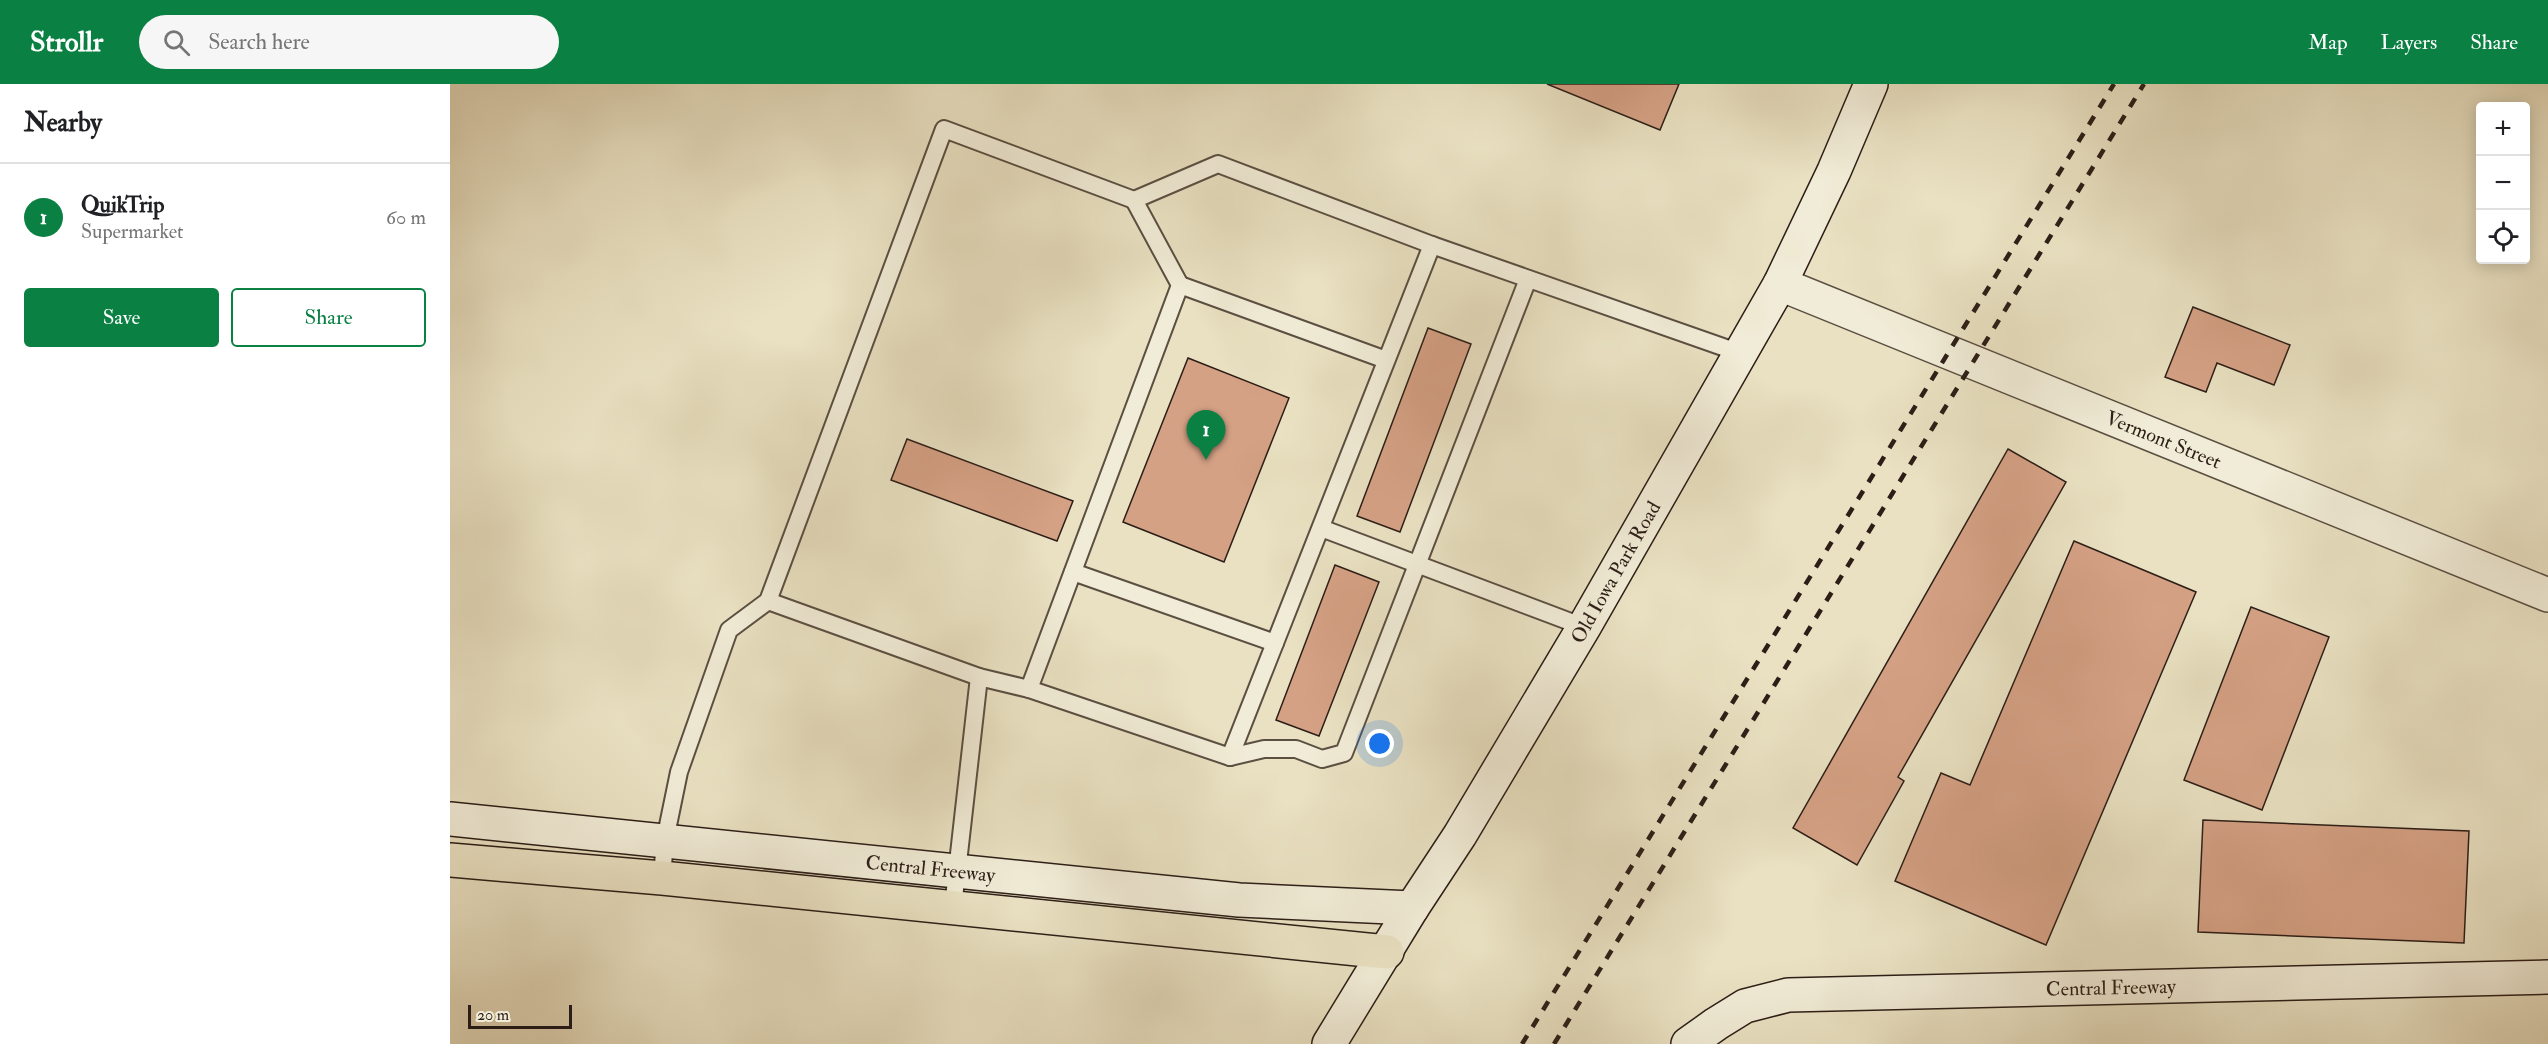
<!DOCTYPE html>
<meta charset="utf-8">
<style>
body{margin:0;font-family:"IM FELL Double Pica",serif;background:#f6f6f6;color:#202124}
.controls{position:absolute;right:18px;top:18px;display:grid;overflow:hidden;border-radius:6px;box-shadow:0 3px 15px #0003}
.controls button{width:54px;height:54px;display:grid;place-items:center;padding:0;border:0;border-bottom:2px solid #e0e0e0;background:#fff;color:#202124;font:30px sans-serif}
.scale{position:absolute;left:18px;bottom:15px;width:104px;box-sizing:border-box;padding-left:6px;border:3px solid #2c1e17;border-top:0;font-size:16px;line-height:21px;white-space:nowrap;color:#2c1e17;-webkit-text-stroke:4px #f1ecd7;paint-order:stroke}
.you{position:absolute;left:930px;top:660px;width:21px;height:21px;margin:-15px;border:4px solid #fff;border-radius:50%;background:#1a73e8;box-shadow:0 0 0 9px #1a73e833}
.badge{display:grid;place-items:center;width:39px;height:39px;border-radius:50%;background:#0b8043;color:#fff;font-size:20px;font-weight:700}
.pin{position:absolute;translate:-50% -50px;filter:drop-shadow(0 2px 3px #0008)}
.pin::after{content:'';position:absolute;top:32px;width:21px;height:18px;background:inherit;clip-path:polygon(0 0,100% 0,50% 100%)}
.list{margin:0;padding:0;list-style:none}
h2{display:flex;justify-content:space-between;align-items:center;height:78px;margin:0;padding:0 24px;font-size:26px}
h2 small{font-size:20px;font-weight:400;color:#757577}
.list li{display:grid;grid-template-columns:39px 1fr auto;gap:18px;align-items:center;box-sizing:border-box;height:108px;padding:0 24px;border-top:2px solid #e0e0e0}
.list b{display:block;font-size:22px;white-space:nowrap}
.list p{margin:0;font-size:20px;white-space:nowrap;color:#757577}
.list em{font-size:20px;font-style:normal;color:#757577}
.actions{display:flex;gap:12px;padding:18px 24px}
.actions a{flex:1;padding:14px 0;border:2px solid #0b8043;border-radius:6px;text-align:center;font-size:21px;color:#0b8043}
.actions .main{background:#0b8043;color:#fff}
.icon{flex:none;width:33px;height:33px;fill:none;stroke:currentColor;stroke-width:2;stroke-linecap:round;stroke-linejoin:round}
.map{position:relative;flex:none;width:2098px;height:960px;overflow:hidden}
header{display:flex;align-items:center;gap:36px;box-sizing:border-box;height:84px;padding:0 30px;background:#0b8043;color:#fff}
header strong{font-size:28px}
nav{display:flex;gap:33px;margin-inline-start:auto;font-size:21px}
.search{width:420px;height:54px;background:#f6f6f6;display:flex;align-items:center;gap:15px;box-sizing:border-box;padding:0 21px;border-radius:33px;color:#757577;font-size:22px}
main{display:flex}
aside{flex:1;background:#fff}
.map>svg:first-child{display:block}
</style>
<header>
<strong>Strollr</strong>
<div class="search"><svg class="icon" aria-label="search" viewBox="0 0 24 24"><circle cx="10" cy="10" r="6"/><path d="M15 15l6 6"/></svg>Search here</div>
<nav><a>Map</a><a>Layers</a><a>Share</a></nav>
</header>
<main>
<aside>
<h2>Nearby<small></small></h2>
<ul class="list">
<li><span class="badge">1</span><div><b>QuikTrip</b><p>Supermarket</p></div><em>60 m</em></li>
</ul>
<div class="actions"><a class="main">Save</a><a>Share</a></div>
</aside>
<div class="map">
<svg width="2098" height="960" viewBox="0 0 2098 960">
<rect width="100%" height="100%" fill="#e9e1c2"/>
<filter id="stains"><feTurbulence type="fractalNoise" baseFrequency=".00333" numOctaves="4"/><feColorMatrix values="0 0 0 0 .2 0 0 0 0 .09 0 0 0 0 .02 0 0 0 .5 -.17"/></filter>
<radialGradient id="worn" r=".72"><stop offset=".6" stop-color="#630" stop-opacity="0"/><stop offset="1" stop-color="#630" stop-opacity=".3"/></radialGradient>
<!-- building -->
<g fill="#d5a185" stroke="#2c1e17" stroke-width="1.5">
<path d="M1097,0h132l-19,46z"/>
<path d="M1743,223l97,38 -16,40 -57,-22 -11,29 -41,-15z"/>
<path d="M978,244l43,16 -71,188 -43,-16z"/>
<path d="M738,274l101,40 -65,164 -101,-40z"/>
<path d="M457,355l166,62 -16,40 -166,-61z"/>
<path d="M1558,365l58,33 -168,295 6,4 -47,84 -64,-37z"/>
<path d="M1624,457l122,51 -150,353 -151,-64 46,-108 29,12z"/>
<path d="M885,481l44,17 -60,154 -43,-16z"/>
<path d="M1801,523l78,30 -67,173 -78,-30z"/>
<path d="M1753,736l266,11 -5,112 -266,-11z"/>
</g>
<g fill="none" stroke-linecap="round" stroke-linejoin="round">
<defs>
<g id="service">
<path d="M730,201l206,75"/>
<path d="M871,444l263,99"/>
<path d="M623,488l202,71"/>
<path d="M318,517l211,76"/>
<path d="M579,605l151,-404 -46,-85 84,-36 214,81 308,108"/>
<path d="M780,673l202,-512"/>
<path d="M212,794l3,-38 14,-68 50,-142 39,-29 176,-472 190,71"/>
<path d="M503,823l26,-230 50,12 201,68 34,-8h32l26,10 22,-6 184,-474"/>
</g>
<g id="minor">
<path id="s1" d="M1330,200l768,311"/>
</g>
<g id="secondary">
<path id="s2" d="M0,735l789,81 173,8"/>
<path id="s3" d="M879,960l83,-136 48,-73 124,-208 196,-343 54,-113 37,-87"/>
<path id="s4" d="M1238,960l28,-20 29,-18 43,-11 760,-18"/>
</g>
<path id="motorway" d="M0,776l212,18 725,74"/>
</defs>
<!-- service casing -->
<use href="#service" stroke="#5b4f42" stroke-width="20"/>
<!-- minor casing -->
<use href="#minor" stroke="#5b4f42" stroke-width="36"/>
<!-- secondary casing -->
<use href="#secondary" stroke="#2c1e17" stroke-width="36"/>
<!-- motorway casing -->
<use href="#motorway" stroke="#2c1e17" stroke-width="36"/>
<!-- service -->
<use href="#service" stroke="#f1ecd7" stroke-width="16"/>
<!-- minor -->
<use href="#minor" stroke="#f1ecd7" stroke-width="33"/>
<!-- secondary -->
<use href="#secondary" stroke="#f1ecd7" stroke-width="33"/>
<!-- motorway -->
<use href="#motorway" stroke="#e9e1c2" stroke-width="33"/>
<!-- rail -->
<g stroke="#2c1e17" stroke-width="4.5" stroke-dasharray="10 10" stroke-linecap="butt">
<path d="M1072,960l592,-960"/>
<path d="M1104,960l590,-960"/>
</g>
</g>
<g text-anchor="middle" stroke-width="5" stroke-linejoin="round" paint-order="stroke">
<!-- street labels -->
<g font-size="20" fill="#2c1e17" stroke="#f1ecd7">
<text dy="7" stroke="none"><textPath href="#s1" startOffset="414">Vermont Street</textPath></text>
<text dy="7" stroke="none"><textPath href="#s3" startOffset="552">Old Iowa Park Road</textPath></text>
<text dy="7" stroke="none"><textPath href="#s2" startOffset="483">Central Freeway</textPath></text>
<text dy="7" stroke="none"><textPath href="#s4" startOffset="436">Central Freeway</textPath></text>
</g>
</g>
<rect width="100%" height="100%" filter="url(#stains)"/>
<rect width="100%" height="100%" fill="url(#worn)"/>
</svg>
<div class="controls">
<button>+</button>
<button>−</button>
<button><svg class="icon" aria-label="locate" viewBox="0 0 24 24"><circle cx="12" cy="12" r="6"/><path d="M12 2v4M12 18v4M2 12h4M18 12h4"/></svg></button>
</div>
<div class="scale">20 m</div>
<div class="you"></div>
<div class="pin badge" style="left:756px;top:376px">1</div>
</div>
</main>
